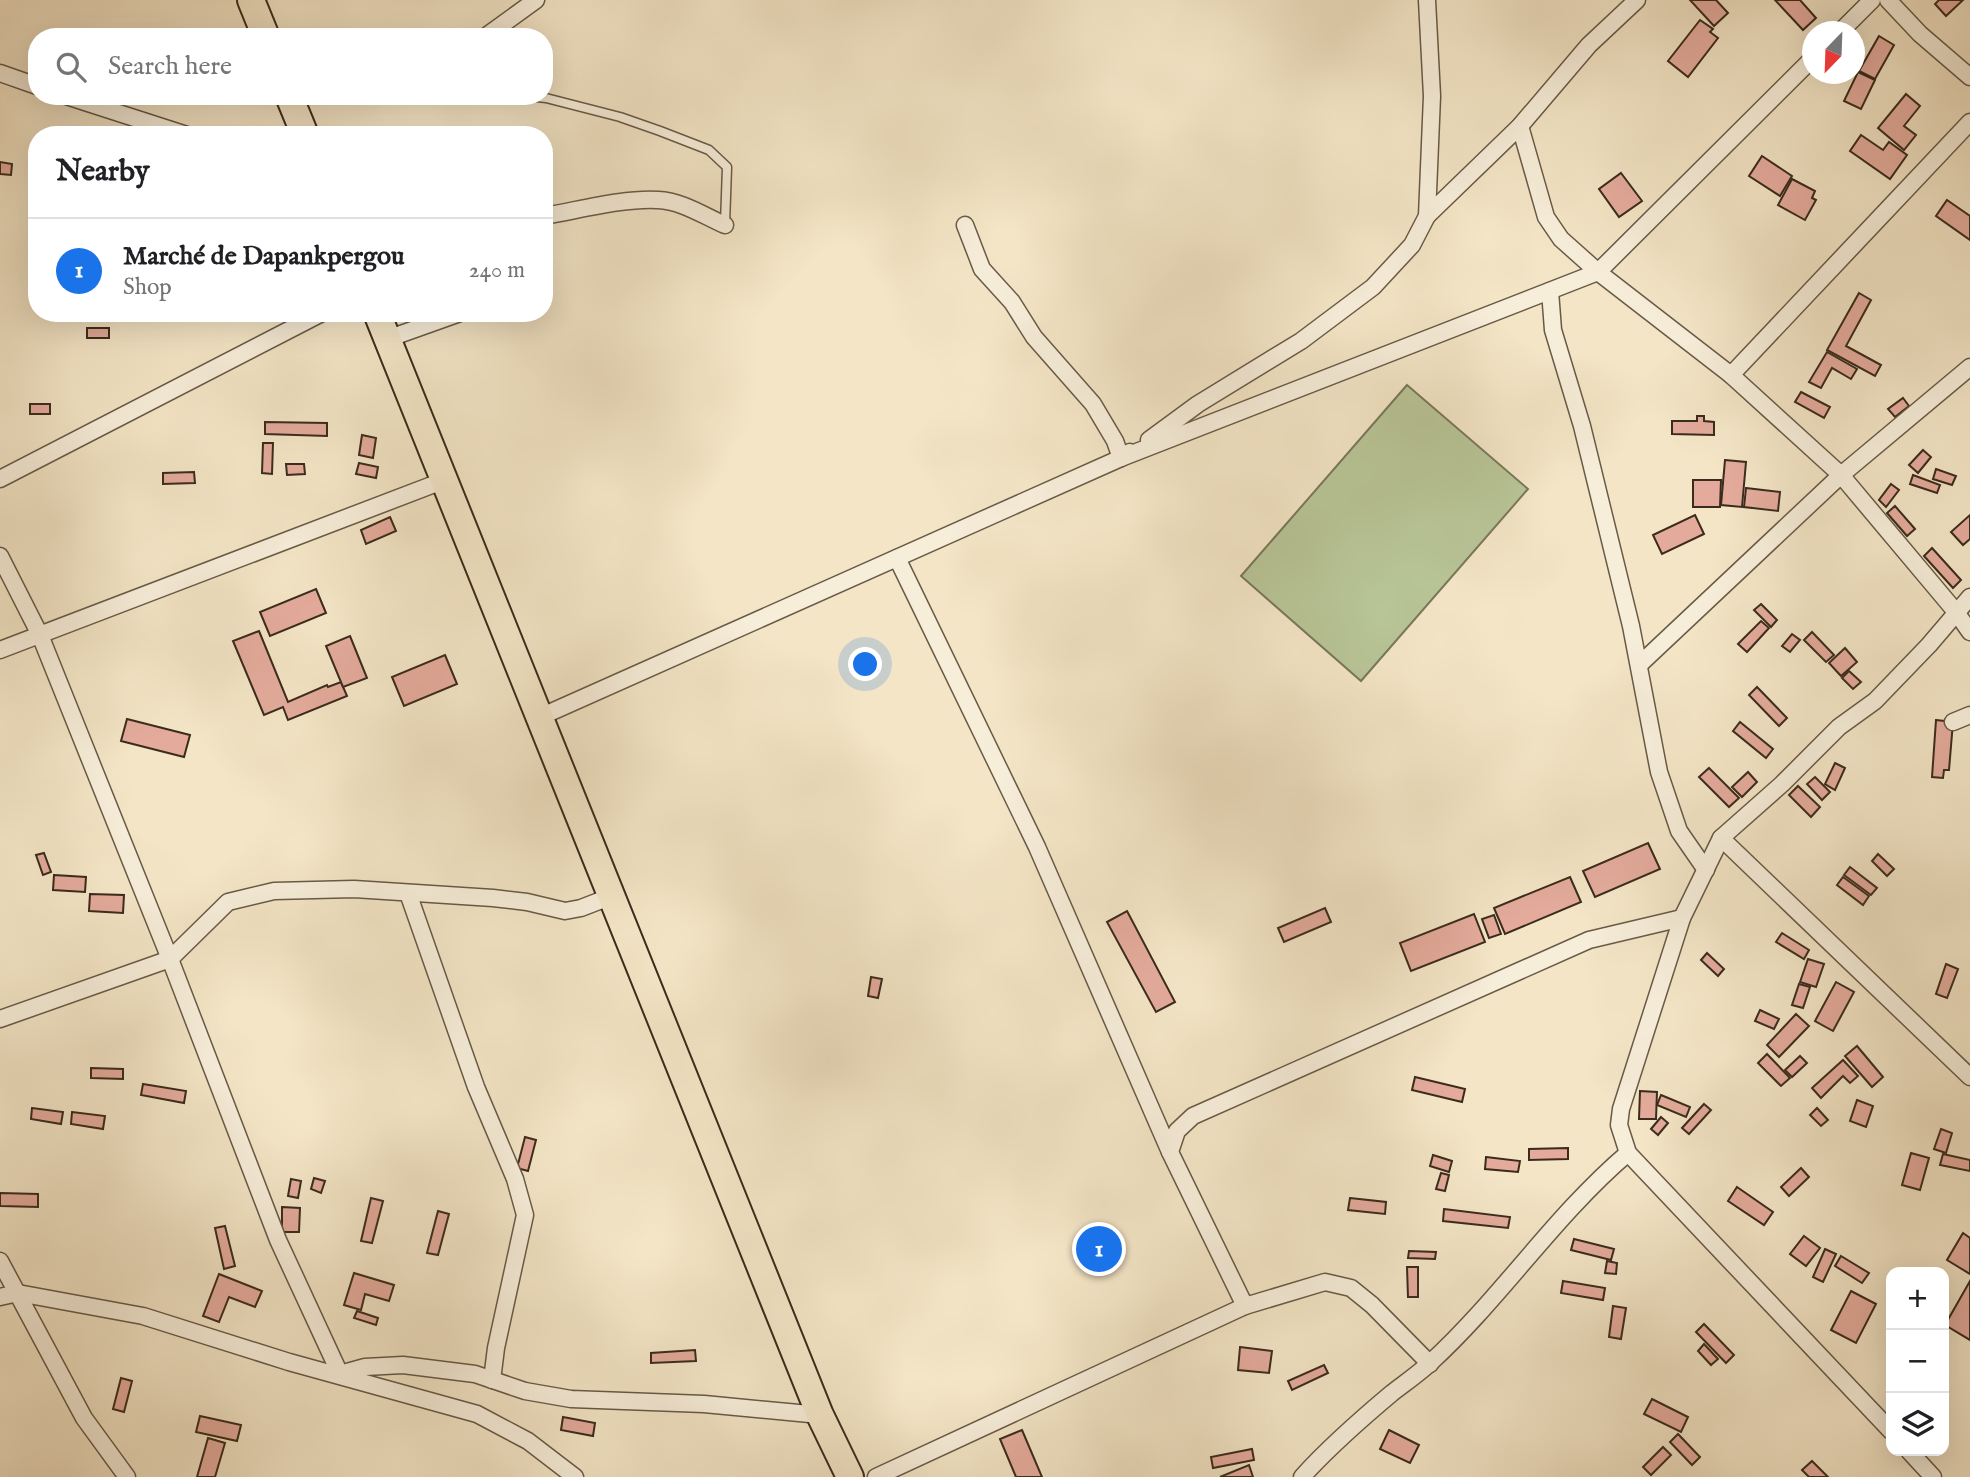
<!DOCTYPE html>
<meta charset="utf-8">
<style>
body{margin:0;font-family:"IM FELL English",serif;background:#f6f6f6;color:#202124}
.controls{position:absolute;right:21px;bottom:21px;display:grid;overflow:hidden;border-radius:14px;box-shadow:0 7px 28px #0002}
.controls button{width:63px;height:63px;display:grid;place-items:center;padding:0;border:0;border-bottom:2px solid #e0e0e0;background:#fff;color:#202124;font:35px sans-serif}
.compass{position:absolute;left:1802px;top:21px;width:63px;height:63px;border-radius:50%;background:#fff;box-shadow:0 7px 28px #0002;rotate:203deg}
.you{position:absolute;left:866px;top:665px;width:24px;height:24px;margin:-18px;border:5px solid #fff;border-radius:50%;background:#1a73e8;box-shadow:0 0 0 10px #1a73e833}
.badge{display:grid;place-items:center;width:46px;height:46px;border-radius:50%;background:#1a73e8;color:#fff;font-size:23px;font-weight:700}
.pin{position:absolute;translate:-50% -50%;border:4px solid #fff;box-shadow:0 2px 7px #0006}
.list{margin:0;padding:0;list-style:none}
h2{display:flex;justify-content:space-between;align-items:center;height:91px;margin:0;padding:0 28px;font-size:30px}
h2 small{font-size:23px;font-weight:400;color:#757577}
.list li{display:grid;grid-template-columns:46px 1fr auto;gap:21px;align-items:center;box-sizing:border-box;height:105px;padding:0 28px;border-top:2px solid #e0e0e0}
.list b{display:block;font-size:26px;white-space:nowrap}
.list p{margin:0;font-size:23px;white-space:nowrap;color:#757577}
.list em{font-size:23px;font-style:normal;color:#757577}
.icon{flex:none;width:38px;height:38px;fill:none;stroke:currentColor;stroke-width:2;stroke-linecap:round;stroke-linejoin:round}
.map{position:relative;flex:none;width:1970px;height:1477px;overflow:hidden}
.search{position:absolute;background:#fff;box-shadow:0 7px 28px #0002;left:28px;top:28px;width:525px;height:77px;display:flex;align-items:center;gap:18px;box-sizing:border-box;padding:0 24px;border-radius:28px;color:#757577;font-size:26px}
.panel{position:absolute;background:#fff;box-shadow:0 7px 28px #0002;left:28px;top:126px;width:525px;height:196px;border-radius:28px}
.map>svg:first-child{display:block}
</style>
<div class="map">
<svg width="1970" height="1477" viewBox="0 0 1970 1477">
<rect width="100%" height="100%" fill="#f3e5c6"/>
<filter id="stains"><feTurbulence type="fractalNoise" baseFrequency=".00286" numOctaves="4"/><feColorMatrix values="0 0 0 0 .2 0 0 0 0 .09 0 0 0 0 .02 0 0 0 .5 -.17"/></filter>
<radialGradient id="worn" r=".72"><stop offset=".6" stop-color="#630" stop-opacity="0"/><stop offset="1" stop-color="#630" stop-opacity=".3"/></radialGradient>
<!-- green -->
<path fill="#b8c597" stroke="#79785a" stroke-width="2" d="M1407,385l121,104 -167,192 -120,-105z"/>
<!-- building -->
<g fill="#e4ab9c" stroke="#3a2b1c" stroke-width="2">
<path d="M1690,0h26l12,13 -14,13z"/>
<path d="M1775,0h25l16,18 -13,12z"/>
<path d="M1939,0h24l-17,16 -11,-12z"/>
<path d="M1700,20l13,9 -3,3 8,6 -30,39 -20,-16z"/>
<path d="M1879,36l15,9 -19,34 -16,-8z"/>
<path d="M1858,72l17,8 -14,29 -17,-8z"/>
<path d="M1906,94l14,12 -16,20 12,9 -12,15 -26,-22z"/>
<path d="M1861,135l22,15 6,-8 18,13 -17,24 -40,-28z"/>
<path d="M1762,156l30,20 -12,20 -31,-20z"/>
<path d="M0,162l12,2 -1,11 -11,-1z"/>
<path d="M1621,173l21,28 -23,16 -20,-28z"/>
<path d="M1792,179l23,12 -3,7 4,2 -11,20 -27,-15z"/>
<path d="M1947,200l23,16v24l-34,-24z"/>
<path d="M1859,293l12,7 -25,46 35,19 -6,11 -48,-26z"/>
<rect x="87" y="328" width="22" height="10"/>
<path d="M1827,352l30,17 -6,10 -19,-11 -11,20 -12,-6z"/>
<path d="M1801,392l29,15 -6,11 -29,-16z"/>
<path d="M1903,398l6,8 -14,11 -7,-8z"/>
<rect x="30" y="404" width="20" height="10"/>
<path d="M1697,416h7v5l10,1v13l-42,-1v-13h25z"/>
<path d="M265,422l62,1v13l-62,-2z"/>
<path d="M362,435l14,3 -3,20 -14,-3z"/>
<path d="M263,443h10l-1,31 -10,-1z"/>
<path d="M1923,450l8,7 -13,16 -9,-8z"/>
<path d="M1725,460l21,2 -4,45 -21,-2z"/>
<path d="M359,463l19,4 -2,11 -20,-4z"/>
<path d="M286,464h18l1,10 -18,1z"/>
<path d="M1936,469l20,7 -4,9 -19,-6z"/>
<path d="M194,472l1,11 -32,1v-11z"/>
<path d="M1913,475l27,10 -3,8 -27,-9z"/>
<path d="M1693,480h28l-1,27h-27z"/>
<path d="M1891,484l8,6 -13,17 -7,-7z"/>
<path d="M1746,488l34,4 -2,19 -34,-4z"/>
<path d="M1895,506l20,23 -8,7 -20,-23z"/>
<path d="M1695,515l9,19 -42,20 -9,-19z"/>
<path d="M1970,515v24l-7,6 -12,-13z"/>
<path d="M390,517l6,14 -30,13 -5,-14z"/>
<path d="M1932,548l29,32 -8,8 -29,-32z"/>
<path d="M316,589l10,24 -56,23 -10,-24z"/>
<path d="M1761,604l16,16 -6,7 -17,-17z"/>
<path d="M1761,621l8,7 -22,24 -9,-8z"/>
<path d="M259,631l29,71 39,-17 1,2 13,-5 6,14 -59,24 -5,-13 -19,8 -31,-74z"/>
<path d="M1812,632l22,23 -8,7 -22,-22z"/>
<path d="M1792,634l8,6 -10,12 -8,-6z"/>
<path d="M350,636l17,42 -24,9 -17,-41z"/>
<path d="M1845,648l12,14 -16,14 -12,-13z"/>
<path d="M445,655l12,29 -53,22 -12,-29z"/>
<path d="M1849,671l12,11 -8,7 -11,-11z"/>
<path d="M1757,687l30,31 -8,8 -30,-31z"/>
<path d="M127,719l63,16 -6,22 -63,-16z"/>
<path d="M1936,720l17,2 -4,48h-5l-1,8 -11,-1z"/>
<path d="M1740,722l33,27 -7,9 -33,-27z"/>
<path d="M1835,763l10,5 -10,22 -10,-6z"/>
<path d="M1709,768l30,30 -10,9 -30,-30z"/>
<path d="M1748,772l9,10 -15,15 -10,-10z"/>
<path d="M1815,777l15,15 -8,8 -15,-16z"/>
<path d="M1798,786l22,21 -9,10 -22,-22z"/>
<path d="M1648,843l12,26 -65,28 -12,-26z"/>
<path d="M44,853l7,19 -8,3 -7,-20z"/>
<path d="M1878,854l16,15 -7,7 -15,-15z"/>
<path d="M1850,867l27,21 -6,7 -27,-20z"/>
<path d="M54,875l32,2 -1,15 -32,-2z"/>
<path d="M1570,877l11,25 -76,32 -11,-26z"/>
<path d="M1843,877l26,19 -6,9 -26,-20z"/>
<path d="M90,894l34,1 -1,18 -34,-2z"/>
<path d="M1325,908l6,14 -47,20 -6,-14z"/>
<path d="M1127,911l48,91 -19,10 -49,-90z"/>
<path d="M1474,914l11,28 -74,29 -11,-28z"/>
<path d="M1494,915l7,19 -12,4 -7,-19z"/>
<path d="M1782,933l27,17 -5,9 -28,-17z"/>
<path d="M1707,953l17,16 -6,7 -17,-16z"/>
<path d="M1808,959l16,5 -8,23 -16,-5z"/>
<path d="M1946,964l12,5 -11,29 -11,-4z"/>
<path d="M871,977l11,2 -4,19 -10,-2z"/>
<path d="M1836,982l18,10 -21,39 -18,-10z"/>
<path d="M1799,984l11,3 -7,21 -11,-3z"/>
<path d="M1760,1010l19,9 -5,10 -19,-8z"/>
<path d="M1796,1014l13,12 -30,31 -12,-12z"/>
<path d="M1857,1046l26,31 -11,10 -27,-31z"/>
<path d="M1767,1054l23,24 -9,8 -23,-23z"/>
<path d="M1800,1056l7,7 -15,14 -7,-7z"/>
<path d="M1843,1060l15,16 -8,7 -7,-7 -22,22 -9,-10z"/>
<path d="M91,1068l32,1v10l-32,-1z"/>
<path d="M1415,1077l50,12 -3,13 -50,-12z"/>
<path d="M143,1084l43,7 -2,12 -43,-8z"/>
<path d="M1640,1091l17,1 -1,27h-17z"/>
<path d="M1661,1095l29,12 -4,10 -29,-12z"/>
<path d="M1857,1100l16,6 -7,21 -16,-6z"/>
<path d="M1704,1104l7,6 -22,24 -7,-6z"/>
<path d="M32,1108l31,4 -2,12 -30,-5z"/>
<path d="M1817,1108l11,12 -7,6 -11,-11z"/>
<path d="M72,1112l33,4 -2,13 -32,-5z"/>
<path d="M1661,1117l7,6 -10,12 -7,-6z"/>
<path d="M1941,1129l11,4 -6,20 -12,-4z"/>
<path d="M525,1137l11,3 -8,31 -11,-3z"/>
<path d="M1568,1148v11l-39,1v-11z"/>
<path d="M1911,1153l18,5 -9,32 -18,-5z"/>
<path d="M1943,1154l27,6v11l-30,-6z"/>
<path d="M1433,1155l19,6 -3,11 -19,-6z"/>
<path d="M1486,1157l34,4 -2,11 -33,-3z"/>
<path d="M1801,1168l8,9 -20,19 -8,-9z"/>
<path d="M1441,1173l8,2 -4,16 -9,-2z"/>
<path d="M314,1178l11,3 -4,12 -10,-4z"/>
<path d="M291,1179l10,2 -3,17 -10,-2z"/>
<path d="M1737,1187l36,25 -9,13 -36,-24z"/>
<path d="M0,1193l38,1v13l-38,-1z"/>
<path d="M371,1198l12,3 -11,42 -11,-2z"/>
<path d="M1350,1198l36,4 -1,12 -37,-4z"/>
<path d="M282,1207l18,1 -1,24h-17z"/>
<path d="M1444,1209l66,8 -2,11 -65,-7z"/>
<path d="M438,1211l11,3 -11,41 -11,-2z"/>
<path d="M225,1226l10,40 -11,3 -9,-41z"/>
<path d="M1963,1233l7,5v36l-23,-14z"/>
<path d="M1804,1236l16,12 -14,18 -16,-12z"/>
<path d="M1574,1239l40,10 -3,11 -40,-10z"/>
<path d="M1825,1249l11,5 -13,28 -10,-5z"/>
<path d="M1409,1251l27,1 -1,7 -27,-1z"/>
<path d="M1841,1256l28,17 -7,10 -27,-17z"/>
<path d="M1607,1261l10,2 -1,11 -11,-1z"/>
<path d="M1407,1267h11v30h-10z"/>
<path d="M354,1273l40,12 -5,16 -24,-7 -4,16 -17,-5z"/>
<path d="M219,1274l43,17 -7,16 -26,-10 -10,25 -16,-6z"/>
<path d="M1563,1281l42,7 -2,12 -42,-7z"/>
<path d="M1970,1281v59l-25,-15z"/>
<path d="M1851,1291l25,13 -20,39 -25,-13z"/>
<path d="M1613,1306l13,2 -5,31 -12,-2z"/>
<path d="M357,1311l21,7 -2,7 -22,-7z"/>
<path d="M1704,1324l30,31 -8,8 -30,-31z"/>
<path d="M1704,1344l14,15 -7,6 -13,-14z"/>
<path d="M1240,1347l32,4 -3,22 -31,-3z"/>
<path d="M695,1350l1,11 -45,2v-10z"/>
<path d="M1324,1365l4,8 -36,17 -4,-9z"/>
<path d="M121,1378l11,3 -8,31 -11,-3z"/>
<path d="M1652,1399l36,18 -7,15 -37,-18z"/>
<path d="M200,1416l41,9 -4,16 -41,-9z"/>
<path d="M563,1417l32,6 -2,13 -32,-6z"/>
<path d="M1022,1430l20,47h-26l-16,-38z"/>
<path d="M1389,1430l30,15 -9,18 -30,-14z"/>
<path d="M1678,1434l22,23 -8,8 -22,-23z"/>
<path d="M208,1438l17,5 -10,34h-18z"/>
<path d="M1663,1447l8,8 -20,20 -8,-8z"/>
<path d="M1252,1449l2,11 -41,8 -2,-11z"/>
<path d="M1812,1461l16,16h-19l-7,-7z"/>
<path d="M1249,1465l4,12h-33z"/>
</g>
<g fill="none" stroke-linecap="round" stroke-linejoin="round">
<defs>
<path id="lane" d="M527,96l19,2 74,19 40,14 49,19 18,17 -2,57"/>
<g id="street">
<path d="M1888,0l32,34 50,43"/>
<path d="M1840,32l32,-32"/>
<path d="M485,37l51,-37"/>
<path d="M0,73l37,13"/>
<path d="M66,96l121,39"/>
<path d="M1520,126l26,91 15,22 37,33 133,103 110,100 115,137 14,20"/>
<path d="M544,216c36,-6 79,-18 114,-16 24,1 46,16 67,25"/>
<path d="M1427,216l93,-90 69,-81 48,-45"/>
<path d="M965,225l17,44 30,33 22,35 59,67 22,37 6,17 9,-6"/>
<path d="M1550,291l3,39 29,96 49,200 28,146 20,59 27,39"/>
<path d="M387,339l73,-26"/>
<path d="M1731,375l239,-253"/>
<path d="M1149,440l49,-36 103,-63 72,-54 39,-42 15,-29 5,-120 -5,-96"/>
<path d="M0,479l322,-166"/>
<path d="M0,556l40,79 130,324 108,281 62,134 25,-7 38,-2 72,9 50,17 46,8 133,5 116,11"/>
<path d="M897,558l140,289 133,305"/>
<path d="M0,650l445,-170"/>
<path d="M1639,665l202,-190 129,-108"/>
<path d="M540,717l581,-259 477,-186 214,-213"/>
<path d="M1953,722l17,-7"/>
<path d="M1721,838l249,239"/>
<path d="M408,893l68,194 39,92 10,36 -29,133 -4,32"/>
<path d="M0,1019l170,-60 58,-57 46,-11 80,-2 139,9 34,4 38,9 16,-3 31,-12"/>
<path d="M0,1261l84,157 43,59"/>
<path d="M0,1297l18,-4 125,23 146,46 188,52 51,27 47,36"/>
<path d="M1430,1364l-58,-59 -21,-17 -26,-6 -80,24 -75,-154 7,-21 16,-15 396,-176 93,-22"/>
<path d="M1891,1431l-263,-278 -9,-28 2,-16 61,-191 39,-80 61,-54 57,-57 36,-26 54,-56 41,-48"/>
<path d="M1909,1451l24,26"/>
<path d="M876,1477l369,-171"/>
<path d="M1302,1477c27,-30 59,-58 90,-84 13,-10 26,-19 38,-30 71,-65 124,-147 198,-210"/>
</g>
<g id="primary">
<path d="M251,0l15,37"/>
<path d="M289,96l16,39"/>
<path d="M377,313l443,1102 30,62"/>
</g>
</defs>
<!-- lane casing -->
<use href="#lane" stroke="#685a46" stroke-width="11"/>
<!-- street casing -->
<use href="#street" stroke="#685a46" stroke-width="19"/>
<!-- primary casing -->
<use href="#primary" stroke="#3a2b1c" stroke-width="30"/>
<!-- lane -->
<use href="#lane" stroke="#f7eeda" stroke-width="8"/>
<!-- street -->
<use href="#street" stroke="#f7eeda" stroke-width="16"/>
<!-- primary -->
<use href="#primary" stroke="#f3e5c6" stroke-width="26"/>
</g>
<rect width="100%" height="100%" filter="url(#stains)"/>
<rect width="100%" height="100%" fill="url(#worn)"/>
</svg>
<div class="controls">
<button>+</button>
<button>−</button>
<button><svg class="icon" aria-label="layers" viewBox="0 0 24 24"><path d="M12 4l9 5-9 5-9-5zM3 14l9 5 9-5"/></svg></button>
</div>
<svg class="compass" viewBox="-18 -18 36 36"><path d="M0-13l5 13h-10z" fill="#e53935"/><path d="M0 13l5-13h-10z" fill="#757577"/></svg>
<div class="you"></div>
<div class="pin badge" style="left:1099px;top:1249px">1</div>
<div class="search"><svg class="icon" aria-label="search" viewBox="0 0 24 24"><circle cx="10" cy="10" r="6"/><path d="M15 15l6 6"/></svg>Search here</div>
<section class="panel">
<h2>Nearby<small></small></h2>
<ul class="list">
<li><span class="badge">1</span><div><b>Marché de Dapankpergou</b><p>Shop</p></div><em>240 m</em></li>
</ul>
</section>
</div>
